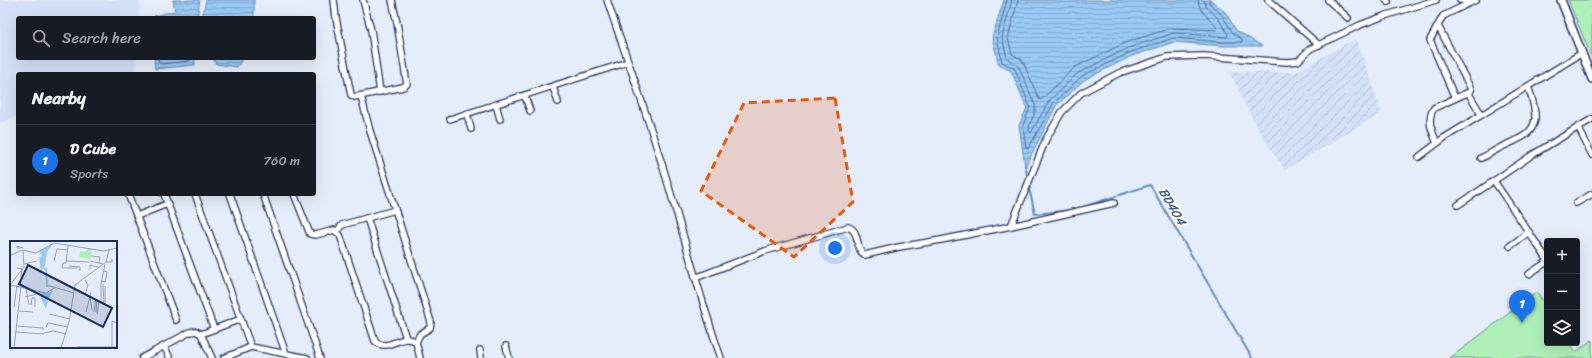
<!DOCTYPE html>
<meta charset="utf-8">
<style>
body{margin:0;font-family:Sriracha,sans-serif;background:#242831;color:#f1f3f6}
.controls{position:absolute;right:12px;bottom:12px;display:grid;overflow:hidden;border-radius:4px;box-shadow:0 4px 16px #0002}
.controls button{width:36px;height:36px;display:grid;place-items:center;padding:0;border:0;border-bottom:1px solid #363941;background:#171b24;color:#f1f3f6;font:20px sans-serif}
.you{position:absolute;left:835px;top:248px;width:14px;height:14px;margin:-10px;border:3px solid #fff;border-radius:50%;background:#1a73e8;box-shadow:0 0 0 6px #1a73e833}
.badge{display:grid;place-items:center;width:26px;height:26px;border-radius:50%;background:#1a73e8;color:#fff;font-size:13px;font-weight:700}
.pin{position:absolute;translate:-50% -33px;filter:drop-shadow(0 1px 2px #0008)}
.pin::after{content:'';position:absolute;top:21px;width:14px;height:12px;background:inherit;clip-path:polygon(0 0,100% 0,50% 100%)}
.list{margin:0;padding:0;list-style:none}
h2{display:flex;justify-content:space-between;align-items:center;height:52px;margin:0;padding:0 16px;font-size:17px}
h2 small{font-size:13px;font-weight:400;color:#9ea1a6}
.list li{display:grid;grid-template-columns:26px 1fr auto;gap:12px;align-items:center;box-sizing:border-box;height:72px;padding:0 16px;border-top:1px solid #363941}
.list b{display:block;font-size:15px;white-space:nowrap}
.list p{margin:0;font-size:13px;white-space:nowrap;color:#9ea1a6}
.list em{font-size:13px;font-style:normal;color:#9ea1a6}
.icon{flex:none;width:22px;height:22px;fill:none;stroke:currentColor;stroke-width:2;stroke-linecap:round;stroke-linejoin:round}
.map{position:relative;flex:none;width:1592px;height:358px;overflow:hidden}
.search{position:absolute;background:#171b24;box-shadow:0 4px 16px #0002;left:16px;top:16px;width:300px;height:44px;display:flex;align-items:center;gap:10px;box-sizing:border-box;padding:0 14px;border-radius:4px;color:#9ea1a6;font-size:15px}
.panel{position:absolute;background:#171b24;box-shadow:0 4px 16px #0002;left:16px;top:72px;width:300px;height:124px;border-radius:4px}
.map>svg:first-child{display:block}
</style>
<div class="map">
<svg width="1592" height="358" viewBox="0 0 1592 358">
<defs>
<pattern id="industrial-furrows" width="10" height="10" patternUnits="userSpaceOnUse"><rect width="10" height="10" fill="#d4e0f7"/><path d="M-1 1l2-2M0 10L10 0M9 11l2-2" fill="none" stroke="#b5c0d6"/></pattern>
<pattern id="water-rules" width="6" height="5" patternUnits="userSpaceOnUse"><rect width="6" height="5" fill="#98caf4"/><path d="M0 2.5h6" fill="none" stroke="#82aed4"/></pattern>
</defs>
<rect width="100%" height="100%" fill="#e6edfa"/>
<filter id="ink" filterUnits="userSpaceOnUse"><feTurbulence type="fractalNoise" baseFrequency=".025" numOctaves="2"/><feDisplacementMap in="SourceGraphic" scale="8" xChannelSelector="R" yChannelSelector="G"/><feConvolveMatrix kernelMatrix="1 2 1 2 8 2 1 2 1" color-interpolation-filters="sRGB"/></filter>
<g filter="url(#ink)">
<!-- built -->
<path fill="#d4e0f7" d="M0,0h140l-1,18h-121v40h118l-1,16h-117v42l-18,7z"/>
<!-- industrial -->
<path fill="url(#industrial-furrows)" d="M1356,38l26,75 -97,57 -25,-37 -31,-61h67z"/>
<!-- grass -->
<g fill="#aff0b8" stroke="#65908b">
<path d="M1568,0h24v58z"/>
<path d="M1537,292l10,15v36h23l6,9 16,-12v18h-142z"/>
</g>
<!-- water -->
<g fill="url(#water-rules)" stroke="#668cb8">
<path d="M173,0h27l-3,18h-43v-2l21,-5z"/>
<path d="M206,0h48v18h-50l-1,-5z"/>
<path d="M1004,0h207l14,12 11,18 26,16h-39l-49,-4 -42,14 -48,24 -28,26 -31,61 -6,-42 8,-17 -16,-37 -12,-6 -7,-28z"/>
<path d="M154,58h41v7l-40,4z"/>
<path d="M213,58h30l-6,9 -21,-3z"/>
</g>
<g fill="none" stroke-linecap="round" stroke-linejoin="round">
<!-- shore -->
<g stroke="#4d6d9a" stroke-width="1">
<path d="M1007,0l-10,37 5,25 13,7 15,38 -7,19 3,22 2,1 25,-45 29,-28 49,-24 42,-14 51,4h18v-3l-9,-6 -11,-18 -12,-11 -1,-4"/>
<path d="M1012,0l-10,37 5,21 12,9 16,38c2,10 -7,17 -6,26l2,2 18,-32 29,-28 50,-25 46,-15 53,4 1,-3 -10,-16 -12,-11 -2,-7"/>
<path d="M1018,0l-10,38 4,16 9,5 3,5 15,35 2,1 34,-33 52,-25 45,-14 44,2 1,-2c-6,-10 -18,-15 -19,-28"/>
<path d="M158,58l1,5 2,1 28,-3 2,-3"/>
</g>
<!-- stream -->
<g stroke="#668cb8" stroke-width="2">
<path d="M1025,165l3,15"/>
<path d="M1030,192l5,22 36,-4"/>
<path d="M1083,207l67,-22 102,173"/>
</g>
<defs>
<g id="minor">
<path d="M334,0l2,18 15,77 3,2 49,-10 4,-3 -10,-61 -5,-23"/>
<path d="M363,0l8,30 9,62"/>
<path d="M607,0c23,67 47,134 66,201 16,53 30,106 48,157"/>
<path d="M1268,0l51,45"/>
<path d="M1328,0l20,18"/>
<path d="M1386,0l2,2"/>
<path d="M1460,0l11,1"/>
<path d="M1438,26l32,61 1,3 -2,4 12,20"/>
<path d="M553,87l5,15"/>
<path d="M361,96l9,35 61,191 -1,6 -10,6 -4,8 4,16"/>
<path d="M525,96l5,15"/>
<path d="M1455,98l-25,-58 13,-24 33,-16"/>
<path d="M496,105l4,14"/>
<path d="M467,114l4,15"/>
<path d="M450,119l178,-57"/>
<path d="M1578,127l14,28"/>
<path d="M1437,143c-5,-12 -11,-23 -3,-35l35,-16"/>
<path d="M1419,157l25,-19 138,-85"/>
<path d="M1481,158c9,-4 17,-10 25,-13 12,-6 27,-10 29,-26 1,-11 -4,-23 -7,-33"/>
<path d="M1494,181l53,78"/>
<path d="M128,194l48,126"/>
<path d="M164,194l50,135"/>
<path d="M195,194l56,153"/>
<path d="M230,194l56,160"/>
<path d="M263,194l57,164"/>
<path d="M294,194l16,40 6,1 18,-5 6,5 35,106c12,13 28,-10 41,1"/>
<path d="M1576,203l16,-9"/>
<path d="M1458,205l74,-50 60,-36"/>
<path d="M137,216l30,-12"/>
<path d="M367,218l39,120"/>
<path d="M1011,226l35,-87 16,-27 19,-19 38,-20 48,-16 37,-1 83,6 11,-1 12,-12 50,-24 24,-9 52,-16"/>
<path d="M337,231l5,-6 53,-15"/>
<path d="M1510,246l19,-14"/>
<path d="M1529,274l18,-12"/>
<path d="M695,278l70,-27 83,-24c13,4 6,22 17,28l34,-8 42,-7 70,-14 103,-23"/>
<path d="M201,334l40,-15"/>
<path d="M164,346l6,12"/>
<path d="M506,346l3,12"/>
<path d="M480,350l1,8"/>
<path d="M142,358l48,-26 6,-1 5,3 11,24"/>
<path d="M224,358l27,-11 56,11"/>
</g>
<path id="tertiary" d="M1561,0l31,79"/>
</defs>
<!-- minor casing -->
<use href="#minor" stroke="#1b2f5e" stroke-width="8"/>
<!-- tertiary casing -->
<use href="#tertiary" stroke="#1b2f5e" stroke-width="10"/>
<!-- minor -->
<use href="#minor" stroke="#fff" stroke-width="5.5"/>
<!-- tertiary -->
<use href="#tertiary" stroke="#fff" stroke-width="7"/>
</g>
</g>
<!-- marked area -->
<path fill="#e8590c" fill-opacity="0.2" stroke="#e8590c" stroke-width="3" stroke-dasharray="8 5" stroke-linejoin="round" d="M835,98l18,104 -59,55 -93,-66 43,-88z"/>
<g text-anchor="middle" stroke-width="4" stroke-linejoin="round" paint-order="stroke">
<!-- water labels -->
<g font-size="13" font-style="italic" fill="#405e8b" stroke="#fff">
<text transform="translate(1173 206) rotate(60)" y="5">BD404</text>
</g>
</g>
<!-- overview -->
<g transform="translate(10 241)">
<rect width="107" height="107" fill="#e6edfa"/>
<path d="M77,7l5,1 -2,10 -11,-2 1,-6 6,1z" fill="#aff0b8"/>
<path d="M44,2l-7,9 -2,14 -4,5 -2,-13 3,-3 -3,-3zM43,49l-5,11 -2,8 -8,-17 10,1z" fill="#98caf4"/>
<path fill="none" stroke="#98caf4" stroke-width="2" d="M34,28h2l1,17h3"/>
<path fill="none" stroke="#95a1bc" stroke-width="1" d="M58,5l-2,17h-3l-1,5h15M11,7h-4v-2l6,2M1,14l12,-5M81,15l9,1 -1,6M44,20l3,-12 10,1M57,20l22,1M80,20l13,3M96,21l3,-12M14,23l13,-3M59,25l11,1v4M7,27l5,1 -2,17M80,28v-4l8,2M75,39l3,5 -3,10M92,40l3,1 1,-4 1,-6 -3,-1M93,43l1,20M0,44l14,-18 -1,-17 13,3 18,-10 50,8 13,-3M1,44l35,8 10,-6M40,45l24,7M95,45v18M16,47l3,17M15,56l12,-3M80,56l2,13M91,62v-19l4,-20M21,64l1,-7h3v9M4,66l3,-22M9,70l14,1M76,71l5,-20M84,71l2,-13M86,71l1,-12M39,73l21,5M87,73l2,-13M6,85l27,2v2M36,86l2,-4 20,4M5,91l29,2M34,92l9,-2 13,3M67,106h40M102,106v-26l5,2M4,107l7,-62M51,107l8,-26 6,-37 31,-23h6v-3"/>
<path fill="#1b2f5e" fill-opacity="0.15" stroke="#1b2f5e" stroke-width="2" d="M18,24l84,43 -9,19 -84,-43z"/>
<rect width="107" height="107" fill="none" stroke="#1b2f5e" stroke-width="2"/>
</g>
</svg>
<div class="controls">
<button>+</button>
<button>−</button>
<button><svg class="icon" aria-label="layers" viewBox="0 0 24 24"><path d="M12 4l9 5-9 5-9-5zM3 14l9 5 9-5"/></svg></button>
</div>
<div class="you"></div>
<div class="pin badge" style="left:1522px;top:323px">1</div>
<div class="search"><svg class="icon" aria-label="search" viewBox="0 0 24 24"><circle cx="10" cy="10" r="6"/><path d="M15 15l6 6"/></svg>Search here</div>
<section class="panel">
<h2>Nearby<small></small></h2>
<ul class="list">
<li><span class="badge">1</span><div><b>D Cube</b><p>Sports</p></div><em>760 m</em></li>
</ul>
</section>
</div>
